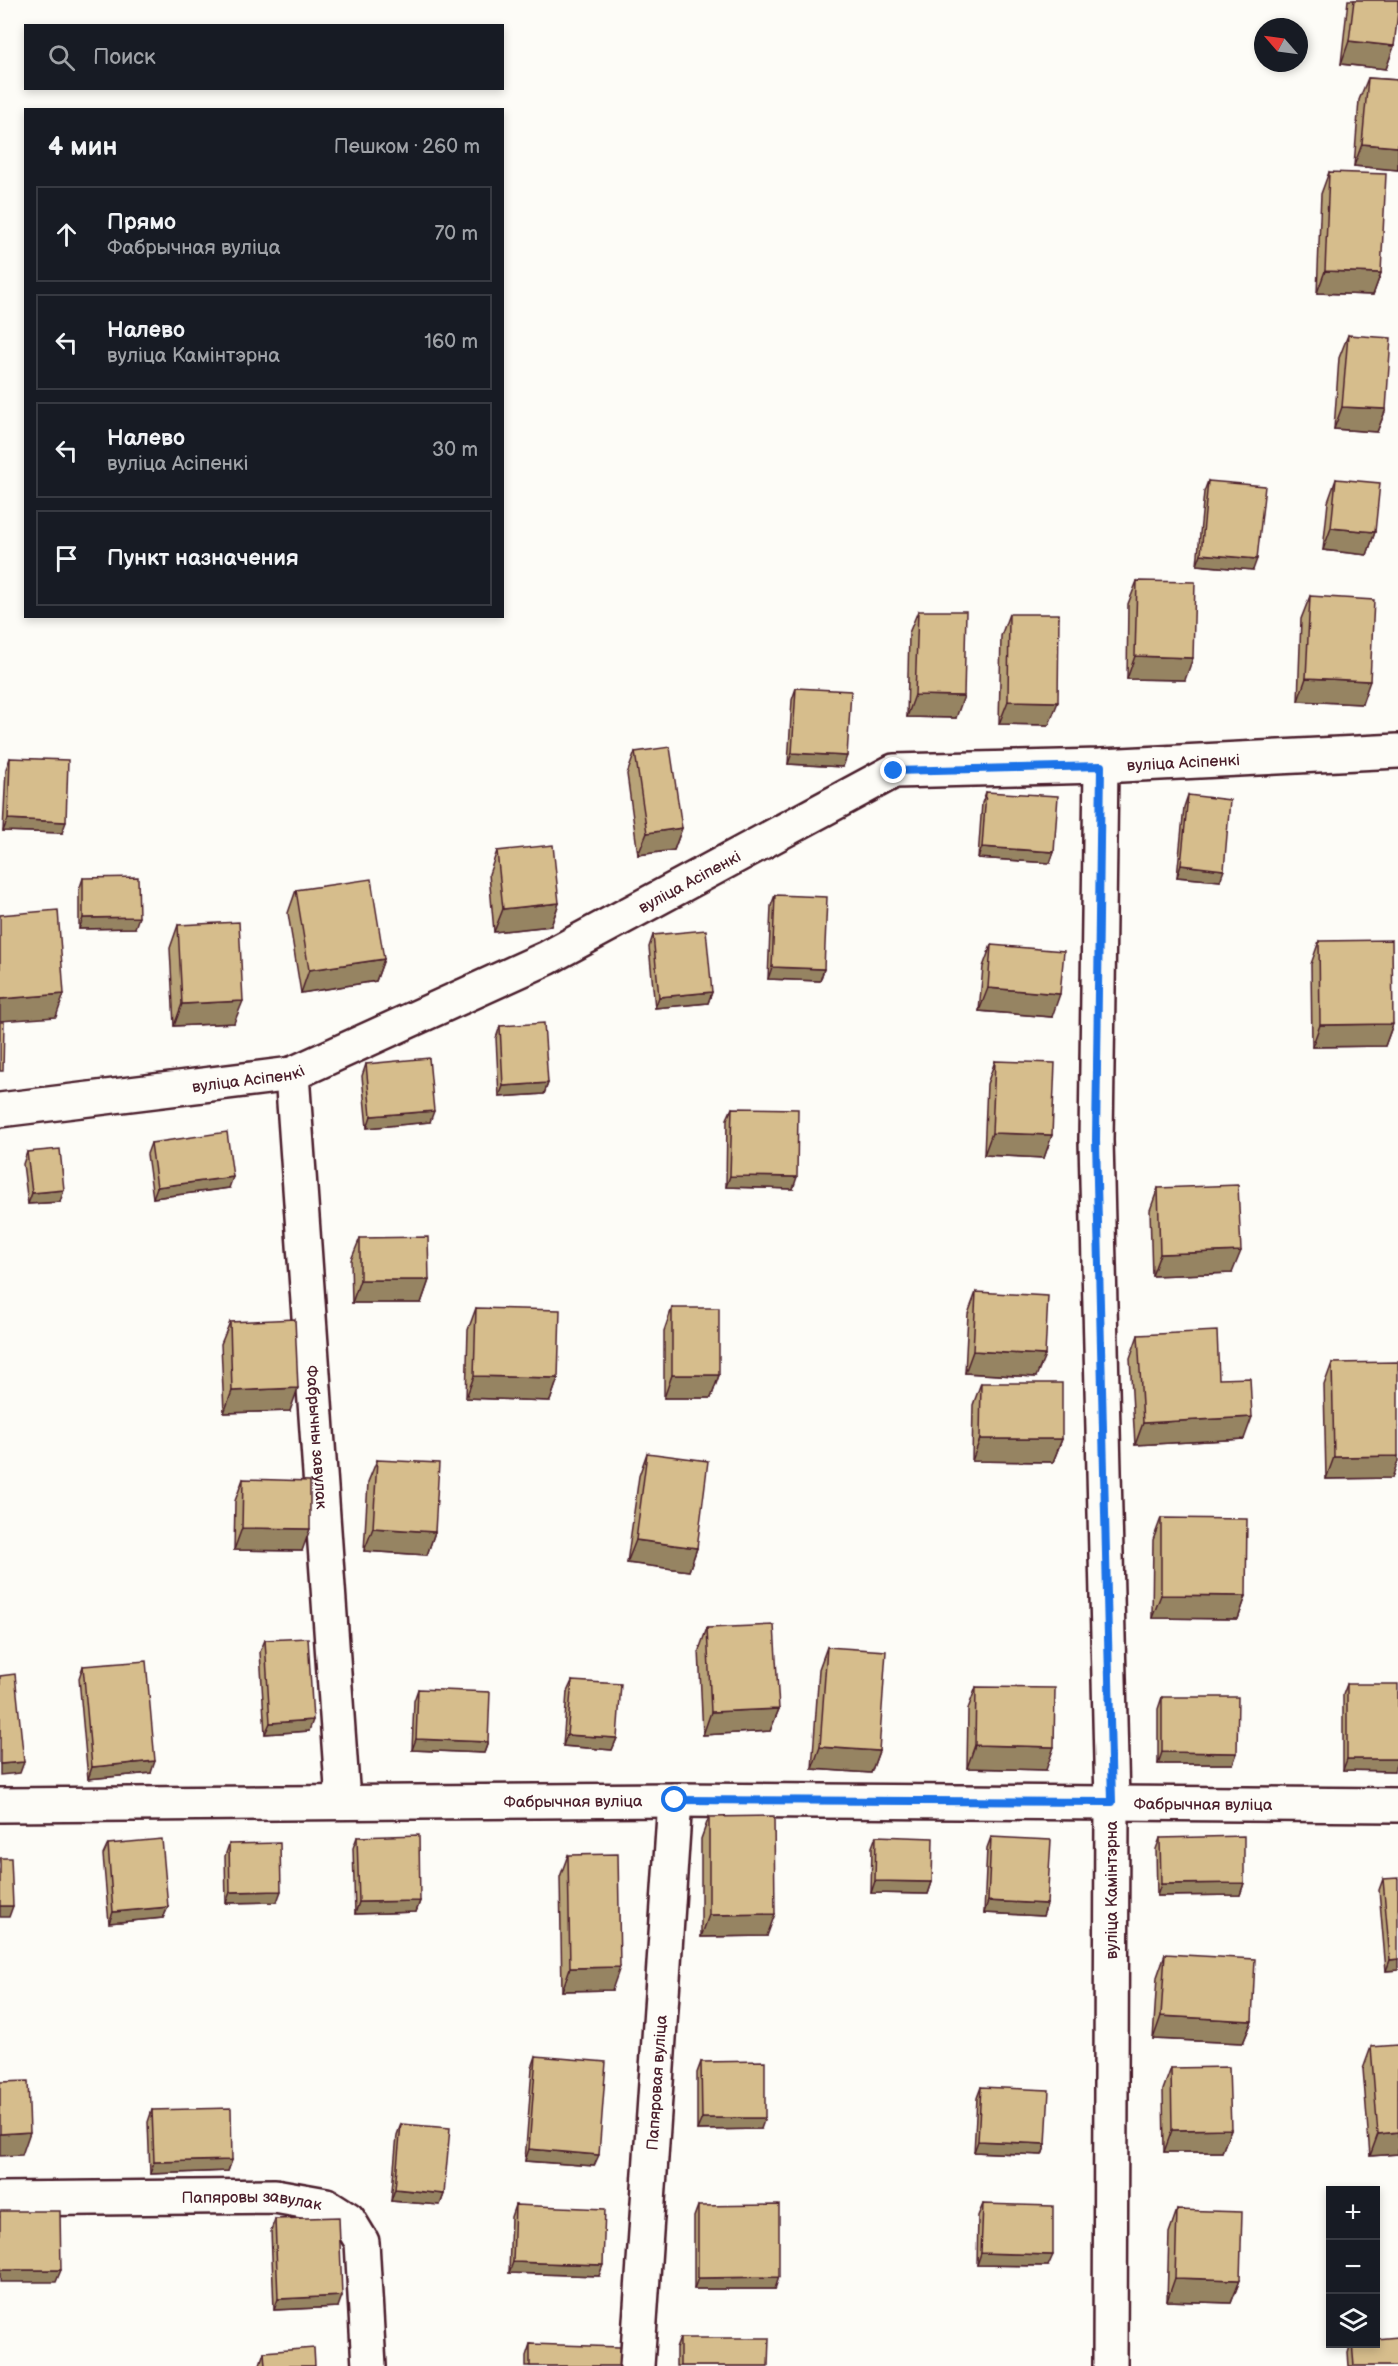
<!DOCTYPE html>
<html lang="ru">
<meta charset="utf-8">
<style>
body{margin:0;font-family:"Balsamiq Sans",sans-serif;background:#20242c;color:#f1f3f6}
.controls{position:absolute;right:18px;bottom:18px;display:grid;overflow:hidden;border-radius:0px;box-shadow:0 3px 9px #0003}
.controls button{width:54px;height:54px;display:grid;place-items:center;padding:0;border:0;border-bottom:2px solid #363941;background:#171b24;color:#f1f3f6;font:30px sans-serif}
.compass{position:absolute;left:1254px;top:18px;width:54px;height:54px;border-radius:50%;background:#171b24;box-shadow:0 3px 9px #0003;rotate:298deg}
.stop{position:absolute;width:18px;height:18px;margin:-14px;border:4px solid #1a73e8;border-radius:50%;background:#fff}
.stop.end{background:#1a73e8;border-color:#fff;box-shadow:0 2px 6px #0008}
.list{margin:0;padding:0;list-style:none}
h2{display:flex;justify-content:space-between;align-items:center;height:78px;margin:0;padding:0 24px;font-size:26px}
h2 small{font-size:20px;font-weight:400;color:#9ea1a6}
.list li{display:grid;grid-template-columns:39px 1fr auto;gap:18px;align-items:center;box-sizing:border-box;height:96px;margin:0 12px 12px;padding:0 12px;border:2px solid #363941;border-radius:0px}
.list b{display:block;font-size:22px;white-space:nowrap}
.list p{margin:0;font-size:20px;white-space:nowrap;color:#9ea1a6}
.list em{font-size:20px;font-style:normal;color:#9ea1a6}
.icon{flex:none;width:33px;height:33px;fill:none;stroke:currentColor;stroke-width:2;stroke-linecap:round;stroke-linejoin:round}
.map{position:relative;flex:none;width:1398px;height:2366px;overflow:hidden}
.search{position:absolute;background:#171b24;box-shadow:0 3px 9px #0003;left:24px;top:24px;width:480px;height:66px;display:flex;align-items:center;gap:15px;box-sizing:border-box;padding:0 21px;border-radius:0px;color:#9ea1a6;font-size:22px}
.panel{position:absolute;background:#171b24;box-shadow:0 3px 9px #0003;left:24px;top:108px;width:480px;height:510px;border-radius:0px}
.map>svg:first-child{display:block}
</style>
<div class="map">
<svg width="1398" height="2366" viewBox="0 0 1398 2366">
<rect width="100%" height="100%" fill="#fdfcf7"/>
<filter id="ink" filterUnits="userSpaceOnUse"><feTurbulence type="fractalNoise" baseFrequency=".0167" numOctaves="2"/><feDisplacementMap in="SourceGraphic" scale="12" xChannelSelector="R" yChannelSelector="G"/><feConvolveMatrix kernelMatrix="1 2 1 2 8 2 1 2 1" color-interpolation-filters="sRGB"/></filter>
<g filter="url(#ink)">
<g fill="none" stroke-linecap="round" stroke-linejoin="round">
<defs>
<g id="street">
<path d="M1101,766l-5,374 16,662 -2,564"/>
<path id="s1" d="M292,1074l51,727"/>
<path id="s2" d="M0,1110l292,-36 255,-116 347,-187 207,-5 297,-15"/>
<path id="s3" d="M0,1805l675,-5 723,5"/>
<path id="s4" d="M0,2199l275,-3 51,9 22,14 14,23 7,124"/>
<path id="s5" d="M637,2366l38,-566"/>
</g>
</defs>
<!-- street casing -->
<use href="#street" stroke="#4a1f2b" stroke-width="38"/>
<!-- street -->
<use href="#street" stroke="#fdfcf7" stroke-width="33"/>
</g>
<!-- wall -->
<g fill="#b8a378" stroke="#4a1f2b" stroke-width="1.5">
<path d="M1348,0h50l-4,46 -8,23 -45,-5z"/>
<path d="M1368,78l30,2v90l-44,-4 5,-66z"/>
<path d="M1329,172l52,101 -8,22 -56,-2 4,-99z"/>
<path d="M1348,335l38,74 -9,23 -43,-3 5,-71z"/>
<path d="M1336,479l39,53 -8,23 -44,-5 5,-48z"/>
<path d="M1208,481l45,89 -56,-5 7,-73z"/>
<path d="M1137,581l48,99 -58,-1 1,-75z"/>
<path d="M1310,596l52,108 -64,-3 3,-82z"/>
<path d="M918,611l38,107 -49,-1 2,-84z"/>
<path d="M1009,614l40,111 -50,-1 2,-88z"/>
<path d="M796,688l47,79 -55,-3 4,-64z"/>
<path d="M635,752l47,76 -8,22 -36,5 -11,-81z"/>
<path d="M10,758l52,75 -59,-2 3,-62z"/>
<path d="M986,792l68,60 -4,11 -72,-5 4,-55z"/>
<path d="M1188,795l32,86 -43,-4 7,-70z"/>
<path d="M497,851l62,52 -8,23 -57,6 -5,-58z"/>
<path d="M83,878l52,50 -56,1v-39z"/>
<path d="M296,890l88,69 -8,22 -75,12 -13,-80z"/>
<path d="M775,895l49,74 -4,12 -52,-2 3,-73z"/>
<path d="M178,925l56,98 -60,3 -4,-78z"/>
<path d="M653,935l59,57 -4,11 -53,5 -6,-61z"/>
<path d="M1319,941l74,83 -8,22 -73,1 -1,-83z"/>
<path d="M991,945l61,72 -73,-6 4,-44z"/>
<path d="M500,1026l48,57 -4,11 -45,3 -3,-59z"/>
<path d="M995,1061l57,74 -8,23 -60,-3 3,-71z"/>
<path d="M366,1064l64,58 -63,6 -5,-52z"/>
<path d="M732,1108l61,81 -67,-2 1,-68z"/>
<path d="M151,1143l78,45 -76,10 -6,-44z"/>
<path d="M27,1152l33,50 -32,2 -5,-40z"/>
<path d="M1158,1188l74,85 -80,3 -2,-66z"/>
<path d="M360,1238l69,42 -8,23h-69l-1,-43z"/>
<path d="M976,1292l60,85 -71,-4 3,-59z"/>
<path d="M476,1308l82,70 -8,23 -84,-3 2,-68z"/>
<path d="M672,1308l47,67 -8,23h-47v-67z"/>
<path d="M230,1322l60,89 -66,2 -3,-69z"/>
<path d="M1138,1335l81,44 25,60 -109,6 -5,-87z"/>
<path d="M1332,1363l60,115 -66,1 -2,-94z"/>
<path d="M981,1383l81,56 -9,23 -81,-1 1,-56z"/>
<path d="M647,1453l50,95 -8,23 -62,-8 12,-87z"/>
<path d="M377,1460l58,72 -8,23 -63,-4 4,-69z"/>
<path d="M243,1479l59,72 -68,-1 1,-49z"/>
<path d="M1161,1518l85,78 -8,23 -86,-1 1,-78z"/>
<path d="M707,1628l72,81 -9,22 -67,4 -4,-85z"/>
<path d="M265,1640l44,91 -44,3 -5,-82z"/>
<path d="M827,1647l52,104 -8,22 -59,-4 7,-100z"/>
<path d="M83,1666l68,107 -63,6 -9,-101z"/>
<path d="M572,1681l45,57 -5,12 -49,-4 4,-54z"/>
<path d="M1347,1684l47,87 -51,-1v-75z"/>
<path d="M976,1687l70,83 -79,-2 1,-59z"/>
<path d="M418,1689l70,53 -4,11 -72,-3 2,-49z"/>
<path d="M1162,1697l75,56 -4,11h-75v-55z"/>
<path d="M709,1817l58,119 -66,1v-98z"/>
<path d="M876,1836l56,46 -4,12 -57,-1 1,-46z"/>
<path d="M357,1837l63,64 -4,11 -61,2 -2,-66z"/>
<path d="M991,1837l56,67 -4,12 -59,-3 3,-65z"/>
<path d="M1160,1838l84,45 -4,12 -83,1 -1,-47z"/>
<path d="M108,1844l60,63 -5,11 -54,5 -6,-68z"/>
<path d="M229,1844l48,58 -51,1 -1,-47z"/>
<path d="M568,1855l44,135 -50,1 -2,-114z"/>
<path d="M1383,1879l15,91 -12,1 -7,-81z"/>
<path d="M1165,1954l87,67 -9,22 -90,-4 4,-62z"/>
<path d="M1371,2047l27,107 -28,2 -7,-87z"/>
<path d="M536,2056l58,110 -69,-5 7,-93z"/>
<path d="M701,2062l60,67 -64,1v-57z"/>
<path d="M1171,2068l60,61 -9,23h-58l-1,-62z"/>
<path d="M981,2087l65,57 -4,11 -68,-3 3,-54z"/>
<path d="M152,2110l80,50 -4,11 -78,3 -2,-52z"/>
<path d="M401,2124l43,70 -4,11 -49,-4 6,-66z"/>
<path d="M983,2204l65,62 -71,-1 1,-49z"/>
<path d="M515,2205l84,71 -90,-3 2,-56z"/>
<path d="M698,2206l77,83h-81v-72z"/>
<path d="M1177,2210l63,70 -9,23 -64,-2 2,-68z"/>
<path d="M275,2219l63,88 -64,3 -3,-80z"/>
<path d="M680,2338l88,28h-92v-17z"/>
<path d="M1351,2343h25l22,23h-49l-1,-13z"/>
<path d="M530,2344l89,22h-93v-10z"/>
<path d="M264,2352l51,14h-55v-2z"/>
</g>
<!-- shaded-wall -->
<g fill="#968462" stroke="#4a1f2b" stroke-width="1.5">
<path d="M1349,41l45,5 -8,23 -45,-5z"/>
<path d="M1362,144l36,3v23l-44,-4z"/>
<path d="M1325,271l56,2 -8,22 -56,-2z"/>
<path d="M1342,407l44,2 -9,23 -43,-3z"/>
<path d="M1331,528l44,4 -8,23 -44,-5z"/>
<path d="M1201,554l56,5 -4,11 -56,-5z"/>
<path d="M1135,656l58,2 -8,22 -58,-1z"/>
<path d="M1306,678l64,3 -8,23 -64,-3z"/>
<path d="M915,695l49,1 -8,22 -49,-1z"/>
<path d="M1008,701l50,1 -9,23 -50,-1z"/>
<path d="M792,753l55,3 -4,11 -55,-3z"/>
<path d="M8,819l58,3 -4,11 -59,-2z"/>
<path d="M682,828l-8,22 -36,5 9,-22z"/>
<path d="M982,847l72,5 -4,11 -72,-5z"/>
<path d="M1181,865l43,5 -4,11 -43,-4z"/>
<path d="M559,903l-8,23 -57,6 9,-23z"/>
<path d="M139,917l-4,11 -56,1 4,-11z"/>
<path d="M384,959l-8,22 -75,12 8,-23z"/>
<path d="M772,967l52,2 -4,12 -52,-2z"/>
<path d="M988,988l72,6 -8,23 -73,-6z"/>
<path d="M712,992l-4,11 -53,5 4,-11z"/>
<path d="M64,994l-8,23 -56,4v-22z"/>
<path d="M243,1001l-9,22 -60,3 8,-22z"/>
<path d="M1393,1024l-8,22 -73,1 8,-22z"/>
<path d="M548,1083l-4,11 -45,3 4,-11z"/>
<path d="M434,1111l-4,11 -63,6 4,-12z"/>
<path d="M992,1133l60,2 -8,23 -60,-3z"/>
<path d="M730,1176l67,1 -4,12 -67,-2z"/>
<path d="M233,1177l-4,11 -76,10 4,-11z"/>
<path d="M64,1190l-4,12 -32,2 4,-11z"/>
<path d="M1241,1251l-9,22 -80,3 8,-22z"/>
<path d="M360,1280h69l-8,23h-69z"/>
<path d="M973,1351l72,4 -9,22 -71,-4z"/>
<path d="M672,1375h47l-8,23h-47z"/>
<path d="M474,1376l84,2 -8,23 -84,-3z"/>
<path d="M298,1388l-8,23 -66,2 8,-22z"/>
<path d="M1252,1417l-8,22 -109,6 8,-22z"/>
<path d="M980,1439h82l-9,23 -81,-1z"/>
<path d="M1398,1456v5l-6,17 -66,1 8,-22z"/>
<path d="M242,1528l68,1 -8,22 -68,-1z"/>
<path d="M373,1528l62,4 -8,23 -63,-4z"/>
<path d="M636,1540l61,8 -8,23 -62,-8z"/>
<path d="M1161,1595l85,1 -8,23 -86,-1z"/>
<path d="M779,1709l-9,22 -67,4 8,-23z"/>
<path d="M313,1720l-4,11 -44,3 5,-11z"/>
<path d="M567,1735l50,3 -5,12 -49,-4z"/>
<path d="M416,1739l72,3 -4,11 -72,-3z"/>
<path d="M975,1745l79,2 -8,23 -79,-2z"/>
<path d="M820,1747l59,4 -8,22 -59,-4z"/>
<path d="M1162,1752l75,1 -4,11h-75z"/>
<path d="M1347,1759h51l-4,12 -51,-1z"/>
<path d="M155,1761l-4,12 -63,6 4,-12z"/>
<path d="M24,1762l-4,11 -20,2v-11z"/>
<path d="M875,1881l57,1 -4,12 -57,-1z"/>
<path d="M1244,1883l-4,12 -83,1 4,-12z"/>
<path d="M281,1891l-4,11 -51,1 4,-11z"/>
<path d="M420,1901l-4,11 -61,2 4,-12z"/>
<path d="M988,1901l59,3 -4,12 -59,-3z"/>
<path d="M0,1906h13l-4,11h-9z"/>
<path d="M168,1907l-5,11 -54,5 4,-11z"/>
<path d="M775,1914l-8,22 -66,1 8,-22z"/>
<path d="M1398,1959v11l-12,1 4,-11z"/>
<path d="M620,1967l-8,23 -50,1 8,-23z"/>
<path d="M1161,2016l91,5 -9,22 -90,-4z"/>
<path d="M702,2118h63l-4,11 -64,1z"/>
<path d="M1231,2129l-9,23h-58l8,-22z"/>
<path d="M30,2132l-8,23 -22,1v-22z"/>
<path d="M1398,2132v22l-28,2 8,-22z"/>
<path d="M978,2141l68,3 -4,11 -68,-3z"/>
<path d="M529,2149l70,6 -5,11 -69,-5z"/>
<path d="M232,2160l-4,11 -78,3 4,-12z"/>
<path d="M395,2189l49,5 -4,11 -49,-4z"/>
<path d="M981,2253l72,2 -5,11 -71,-1z"/>
<path d="M513,2262l90,3 -4,11 -90,-3z"/>
<path d="M0,2270h61l-5,12h-56z"/>
<path d="M779,2277l-4,12h-81l4,-11z"/>
<path d="M1175,2278l65,2 -9,23 -64,-2z"/>
<path d="M342,2296l-4,11 -64,3 4,-11z"/>
</g>
<!-- building -->
<g fill="#d6bd8c" stroke="#4a1f2b" stroke-width="1.5">
<path d="M1354,0h44v12l-4,34 -45,-5z"/>
<path d="M1368,78l30,2v67l-36,-3z"/>
<path d="M1329,172l57,2 -5,99 -56,-2z"/>
<path d="M1348,335l43,3 -5,71 -44,-2z"/>
<path d="M1336,479l44,4 -5,49 -44,-4z"/>
<path d="M1208,481l57,5 -8,73 -56,-5z"/>
<path d="M1137,581l58,1 -2,76 -58,-2z"/>
<path d="M1310,596l64,4 -4,81 -64,-3z"/>
<path d="M918,611h48l-2,85 -49,-1z"/>
<path d="M1009,614h50l-1,88 -50,-1z"/>
<path d="M796,688l55,3 -4,65 -55,-3z"/>
<path d="M670,747l12,81 -35,5 -12,-81z"/>
<path d="M10,758l58,2 -2,62 -58,-3z"/>
<path d="M986,792l72,4 -4,56 -72,-5z"/>
<path d="M1188,795l42,5 -6,70 -43,-5z"/>
<path d="M553,845l6,58 -56,6 -6,-58z"/>
<path d="M138,877l1,40 -56,1v-40z"/>
<path d="M371,879l13,80 -75,11 -13,-80z"/>
<path d="M775,895l52,2 -3,72 -52,-2z"/>
<path d="M58,910l6,84 -64,5v-84z"/>
<path d="M239,922l4,79 -61,3 -4,-79z"/>
<path d="M706,930l6,62 -53,5 -6,-62z"/>
<path d="M1392,940l1,84 -73,1 -1,-84z"/>
<path d="M991,945l73,6 -4,43 -72,-6z"/>
<path d="M0,1022h4l-1,49h-3z"/>
<path d="M544,1023l4,60 -45,3 -3,-60z"/>
<path d="M429,1058l5,53 -63,5 -5,-52z"/>
<path d="M995,1061l60,2 -3,72 -60,-2z"/>
<path d="M732,1108l66,1 -1,68 -67,-1z"/>
<path d="M227,1132l6,45 -76,10 -6,-44z"/>
<path d="M60,1149l4,41 -32,3 -5,-41z"/>
<path d="M1238,1185l3,66 -81,3 -2,-66z"/>
<path d="M428,1237l1,43h-69v-42z"/>
<path d="M976,1292l72,4 -3,59 -72,-4z"/>
<path d="M476,1308l84,2 -2,68 -84,-2z"/>
<rect x="672" y="1308" width="47" height="67"/>
<path d="M295,1319l3,69 -66,3 -2,-69z"/>
<path d="M1217,1331l2,48 31,-1 2,39 -109,6 -5,-88z"/>
<path d="M1398,1362v94l-64,1 -2,-94z"/>
<path d="M981,1383h81v56h-82z"/>
<path d="M647,1453l61,8 -11,87 -61,-8z"/>
<path d="M377,1460l62,3 -4,69 -62,-4z"/>
<path d="M243,1479l67,2v48l-68,-1z"/>
<path d="M1161,1518l86,1 -1,77 -85,-1z"/>
<path d="M774,1625l5,84 -68,3 -4,-84z"/>
<path d="M308,1638l5,82 -43,3 -5,-83z"/>
<path d="M827,1647l59,4 -7,100 -59,-4z"/>
<path d="M146,1661l9,100 -63,6 -9,-101z"/>
<path d="M15,1674l9,88 -24,2v-88z"/>
<path d="M572,1681l49,3 -4,54 -50,-3z"/>
<rect x="1347" y="1684" width="51" height="75"/>
<path d="M976,1687l79,1 -1,59 -79,-2z"/>
<path d="M418,1689l72,3 -2,50 -72,-3z"/>
<path d="M1162,1697h76l-1,56 -75,-1z"/>
<path d="M774,1816l1,98 -66,1v-98z"/>
<path d="M419,1835l1,66 -61,1 -2,-65z"/>
<path d="M876,1836l57,2 -1,44 -57,-1z"/>
<path d="M1244,1836v47l-83,1 -1,-46z"/>
<path d="M991,1837l60,3 -4,64 -59,-3z"/>
<path d="M162,1839l6,68 -55,5 -5,-68z"/>
<path d="M280,1843l1,48 -51,1 -1,-48z"/>
<path d="M618,1854l2,113 -50,1 -2,-113z"/>
<path d="M0,1858h11l2,48h-13z"/>
<path d="M1398,1878v81l-8,1 -7,-81z"/>
<path d="M1165,1954l90,5 -3,62 -91,-5z"/>
<path d="M1398,2045v87l-20,2 -7,-87z"/>
<path d="M536,2056l70,6 -7,93 -70,-6z"/>
<path d="M765,2061v57h-63l-1,-56z"/>
<path d="M1229,2067l2,62 -59,1 -1,-62z"/>
<path d="M28,2081l2,51 -30,2v-52z"/>
<path d="M981,2087l68,3 -3,54 -68,-3z"/>
<path d="M231,2108l1,52 -78,2 -2,-52z"/>
<path d="M401,2124l49,4 -6,66 -49,-5z"/>
<path d="M983,2204l70,2v49l-72,-2z"/>
<path d="M515,2205l90,4 -2,56 -90,-3z"/>
<path d="M779,2205v72l-81,1v-72z"/>
<path d="M1177,2210l65,2 -2,68 -65,-2z"/>
<path d="M0,2211h60l1,59h-61z"/>
<path d="M339,2217l3,79 -64,3 -3,-80z"/>
<path d="M1398,2337v29h-44l-2,-23h24v-4z"/>
<path d="M680,2338h89l-1,28h-88z"/>
<path d="M530,2344l90,3 -1,19h-89z"/>
<path d="M314,2348l1,18h-50l-1,-14z"/>
</g>
</g>
<g fill="none" stroke-linecap="round" stroke-linejoin="round" filter="url(#ink)">
<!-- route -->
<path stroke="#1a73e8" stroke-width="8" d="M675,1800l437,2 -16,-662 5,-374 -207,5"/>
</g>
<g text-anchor="middle" stroke-width="6" stroke-linejoin="round" paint-order="stroke">
<!-- street labels -->
<g font-size="16" fill="#4a1f2b" stroke="#fdfcf7">
<text dy="6" stroke="none"><textPath href="#s2" startOffset="1258">вуліца Асіпенкі</textPath></text>
<text dy="6" stroke="none"><textPath href="#s2" startOffset="736">вуліца Асіпенкі</textPath></text>
<text dy="6" stroke="none"><textPath href="#s2" startOffset="250">вуліца Асіпенкі</textPath></text>
<text dy="6" stroke="none"><textPath href="#s1" startOffset="364">Фабрычны завулак</textPath></text>
<text dy="6" stroke="none"><textPath href="#s3" startOffset="573">Фабрычная вуліца</textPath></text>
<text dy="6" stroke="none"><textPath href="#s3" startOffset="1203">Фабрычная вуліца</textPath></text>
<text transform="translate(1111 1890) rotate(-90)" y="6">вуліца Камінтэрна</text>
<text dy="6" stroke="none"><textPath href="#s5" startOffset="284">Папяровая вуліца</textPath></text>
<text dy="6" stroke="none"><textPath href="#s4" startOffset="252">Папяровы завулак</textPath></text>
</g>
</g>
</svg>
<div class="controls">
<button>+</button>
<button>−</button>
<button><svg class="icon" aria-label="layers" viewBox="0 0 24 24"><path d="M12 4l9 5-9 5-9-5zM3 14l9 5 9-5"/></svg></button>
</div>
<svg class="compass" viewBox="-18 -18 36 36"><path d="M0-13l5 13h-10z" fill="#e53935"/><path d="M0 13l5-13h-10z" fill="#9ea1a6"/></svg>
<div class="stop" style="left:675px;top:1800px"></div>
<div class="stop end" style="left:894px;top:771px"></div>
<div class="search"><svg class="icon" aria-label="search" viewBox="0 0 24 24"><circle cx="10" cy="10" r="6"/><path d="M15 15l6 6"/></svg>Поиск</div>
<section class="panel">
<h2>4 мин<small>Пешком · 260 m</small></h2>
<ul class="list">
<li><svg class="icon" aria-label="ahead" viewBox="0 0 24 24"><path d="M12 20V5M6 11l6-6 6 6"/></svg><div><b>Прямо</b><p>Фабрычная вуліца</p></div><em>70 m</em></li>
<li><svg class="icon" aria-label="left" viewBox="0 0 24 24"><path d="M17 20v-9H6M10 6l-5 5 5 5"/></svg><div><b>Налево</b><p>вуліца Камінтэрна</p></div><em>160 m</em></li>
<li><svg class="icon" aria-label="left" viewBox="0 0 24 24"><path d="M17 20v-9H6M10 6l-5 5 5 5"/></svg><div><b>Налево</b><p>вуліца Асіпенкі</p></div><em>30 m</em></li>
<li><svg class="icon" aria-label="arrive" viewBox="0 0 24 24"><path d="M6 21V4h12l-3 4 3 4H6"/></svg><div><b>Пункт назначения</b></div></li>
</ul>
</section>
</div>
